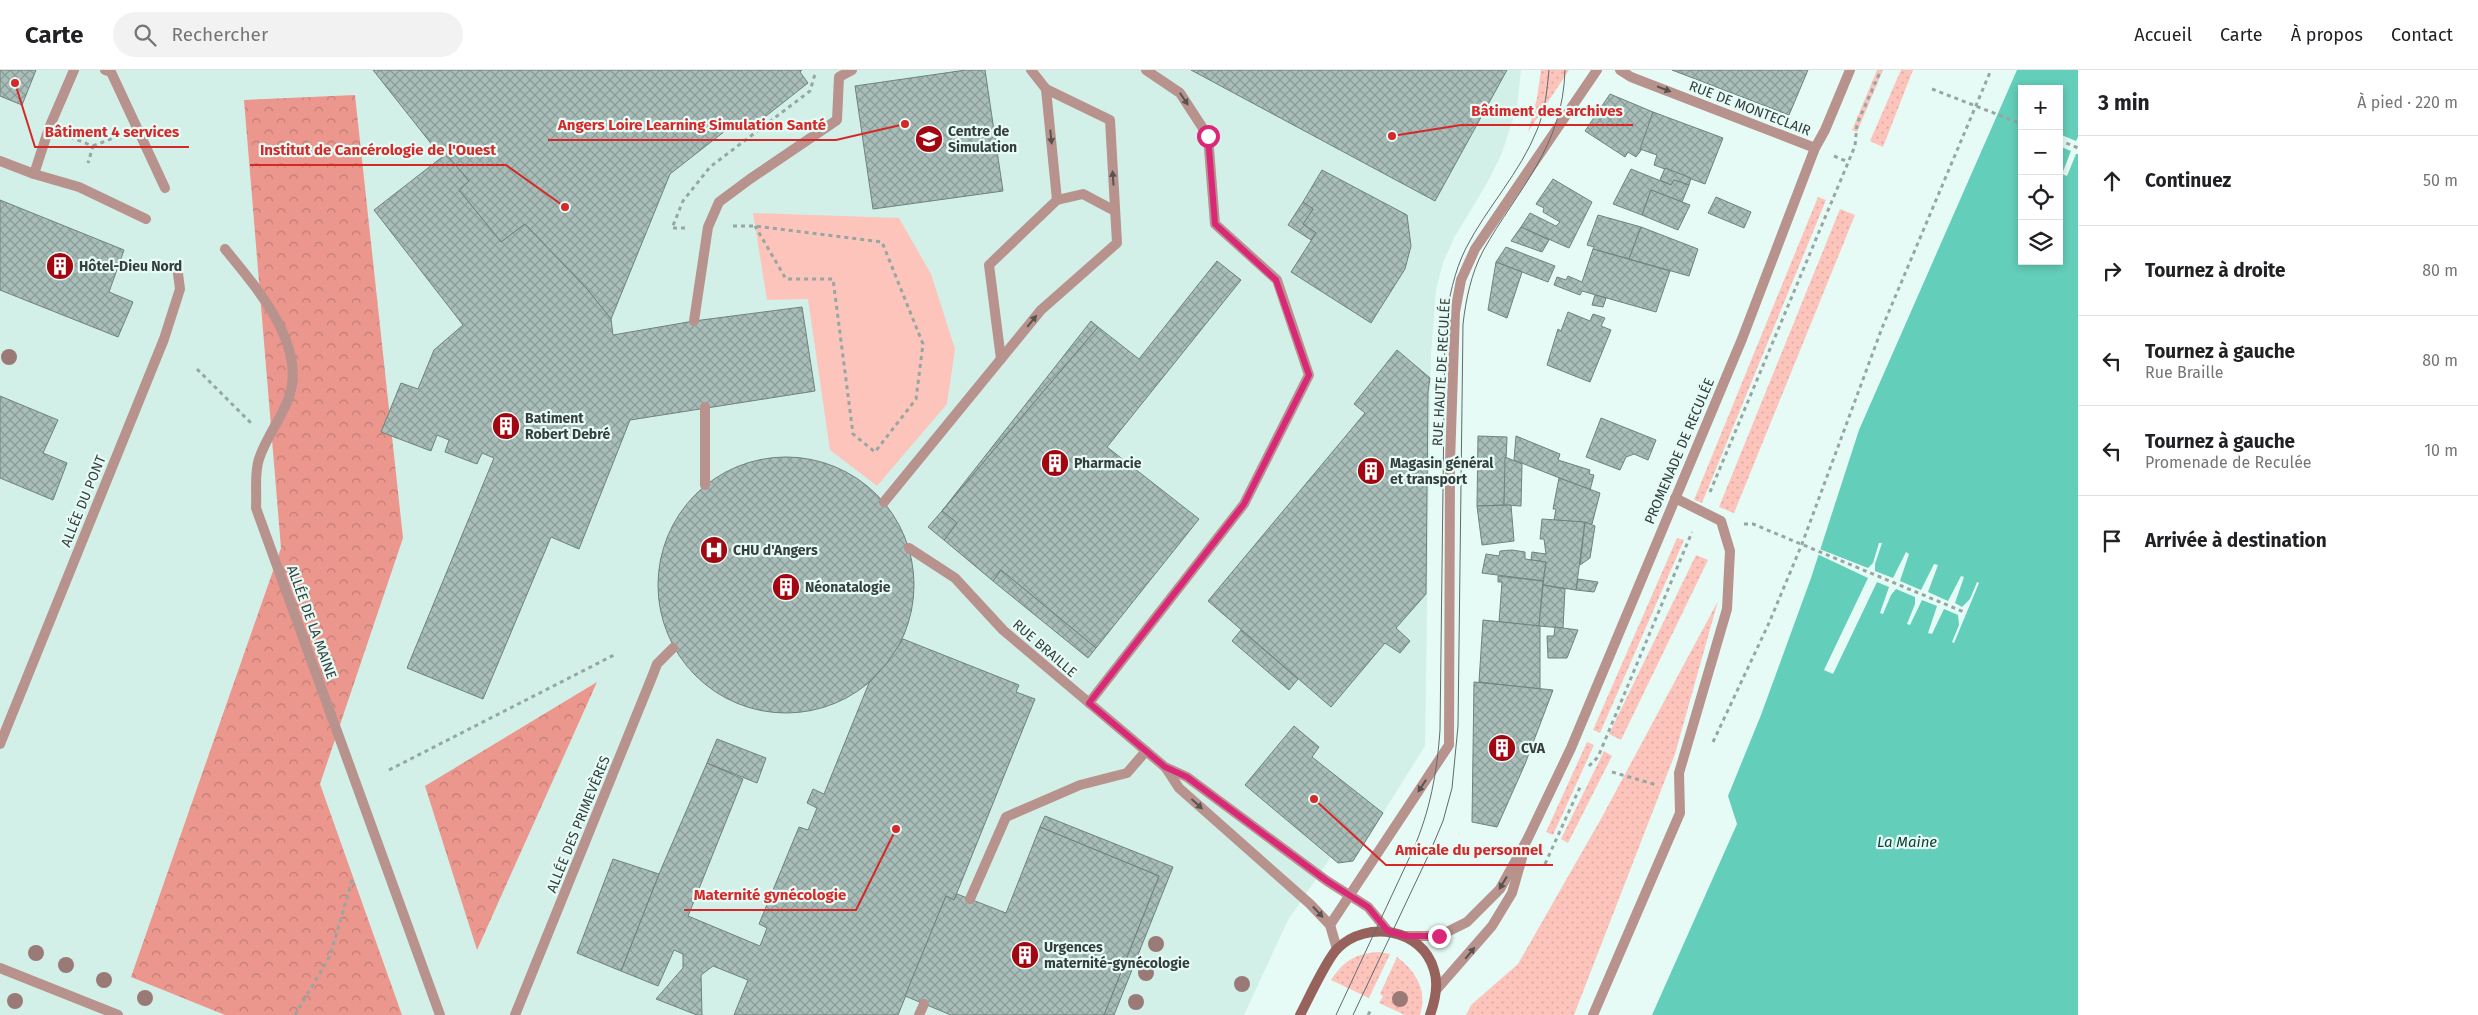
<!DOCTYPE html>
<html lang="fr">
<meta charset="utf-8">
<style>
body{margin:0;font-family:"Fira Sans",sans-serif;background:#f2f2f2;color:#202124}
.controls{position:absolute;right:15px;top:15px;display:grid;overflow:hidden;border-radius:0px;box-shadow:0 2px 8px #0003}
.controls button{width:45px;height:45px;display:grid;place-items:center;padding:0;border:0;border-bottom:1px solid #e0e0e0;background:#fff;color:#202124;font:25px sans-serif}
.stop{position:absolute;width:15px;height:15px;margin:-11px;border:4px solid #db2777;border-radius:50%;background:#fff}
.stop.end{background:#db2777;border-color:#fff;box-shadow:0 1px 5px #0008}
.list{margin:0;padding:0;list-style:none}
h2{display:flex;justify-content:space-between;align-items:center;height:65px;margin:0;padding:0 20px;font-size:21px}
h2 small{font-size:16px;font-weight:400;color:#757577}
.list li{display:grid;grid-template-columns:32px 1fr auto;gap:15px;align-items:center;box-sizing:border-box;height:90px;padding:0 20px;border-top:1px solid #e0e0e0}
.list b{display:block;font-size:19px;white-space:nowrap}
.list p{margin:0;font-size:16px;white-space:nowrap;color:#757577}
.list em{font-size:16px;font-style:normal;color:#757577}
.icon{flex:none;width:28px;height:28px;fill:none;stroke:currentColor;stroke-width:2;stroke-linecap:round;stroke-linejoin:round}
.map{position:relative;flex:none;width:2078px;height:945px;overflow:hidden}
header{display:flex;align-items:center;gap:30px;box-sizing:border-box;height:70px;padding:0 25px;background:#fff;border-bottom:1px solid #e0e0e0}
header strong{font-size:24px}
nav{display:flex;gap:28px;margin-inline-start:auto;font-size:18px}
.search{width:350px;height:45px;background:#f2f2f2;display:flex;align-items:center;gap:12px;box-sizing:border-box;padding:0 18px;border-radius:28px;color:#757577;font-size:19px}
main{display:flex}
aside{flex:1;background:#fff}
.map>svg:first-child{display:block}
</style>
<header>
<strong>Carte</strong>
<div class="search"><svg class="icon" aria-label="search" viewBox="0 0 24 24"><circle cx="10" cy="10" r="6"/><path d="M15 15l6 6"/></svg>Rechercher</div>
<nav><a>Accueil</a><a>Carte</a><a>À propos</a><a>Contact</a></nav>
</header>
<main>
<div class="map">
<svg width="2078" height="945" viewBox="0 0 2078 945">
<defs>
<pattern id="grass-dots" width="8" height="8" patternUnits="userSpaceOnUse" patternTransform="scale(1.25)"><rect width="8" height="8" fill="#fdc4bc"/><path d="M2 2h.1M6 6h.1" fill="none" stroke="#d9a9a2" stroke-width="1.8" stroke-linecap="round"/></pattern>
<pattern id="forest-crowns" width="20" height="18" patternUnits="userSpaceOnUse" patternTransform="scale(1.25)"><rect width="20" height="18" fill="#ec978d"/><path d="M2 6a3 3 0 1 1 6 0M12 15a3 3 0 1 1 6 0" fill="none" stroke="#c07d74"/></pattern>
<pattern id="building-cross-hatch" width="8" height="8" patternUnits="userSpaceOnUse" patternTransform="scale(1.25)"><rect width="8" height="8" fill="#a9beb9"/><path d="M0 0l8 8M0 8l8-8" fill="none" stroke="#8a9c98"/></pattern>
</defs>
<rect width="100%" height="100%" fill="#e6fbf6"/>
<!-- built -->
<path fill="#d2f0e8" d="M0,0h1521l-4,37 -15,46 -16,32 -31,51 -12,27 -7,27 -5,63 -6,393 -72,115 -15,2 -7,-6 -43,63 -44,95h-1244z"/>
<!-- grass -->
<g fill="url(#grass-dots)">
<path d="M1541,0h28l-41,62 9,-34z"/>
<path d="M1877,0h6l-26,62 -5,-2z"/>
<path d="M1901,0h12l-30,77 -13,-6z"/>
<path d="M1818,127l8,3 -124,303 -8,-3z"/>
<path d="M1840,139l15,6 -121,298 -15,-6z"/>
<path d="M1677,468l7,2 -84,193 -7,-3z"/>
<path d="M1696,485l12,5 -87,180 -12,-6z"/>
<path d="M1718,531l-43,153 -101,261h-108l5,-10 47,-41 84,-147z"/>
<path d="M1587,672l7,3 -41,90 -7,-3z"/>
<path d="M1604,681l8,5 -44,87 -7,-4z"/>
<path d="M1379,882l11,2 -21,44 -38,-18c12,-19 26,-27 48,-28z"/>
<path d="M1397,887c19,14 31,34 23,58h-15l-26,-12 4,-7 -3,-2z"/>
</g>
<!-- forest -->
<g fill="url(#forest-crowns)">
<path d="M355,25l48,443 -83,246 82,231h-177l-94,-38 150,-429 -37,-448z"/>
<path d="M597,612l-120,268 -52,-164z"/>
</g>
<!-- garden -->
<path fill="#fdc4bc" d="M753,143l146,5 32,56 24,75 -8,55 -70,82 -47,-36 -22,-151 -41,1z"/>
<!-- water -->
<path fill="#63ceb9" fill-rule="evenodd" d="M2017,0h61v945h-426l85,-191 -9,-28 33,-81 50,-137 48,-148zM2022,19h37v172h-37z"/>
<!-- pier -->
<g fill="#e6fbf6">
<path d="M2059,64l17,7 2,-4v17h-2l-9,22 -5,-2 9,-23 -12,-5z"/>
<path d="M1879,473h3l-7,21v7l18,7 13,-26 3,2 -9,27 21,9 13,-26 4,1 -10,27 20,9 13,-25 3,1 -9,26 7,4 8,-8 7,-17 2,1 -25,60 -2,-1 7,-17 -1,-10 -14,-6 -12,25 -4,-1 9,-27 -15,-6 -12,25 -3,-1 8,-20v-7l-19,-8 -5,6 -8,19 -3,-1 9,-26 -12,-5 -44,92 -9,-4 44,-92 -53,-25 2,-5 51,20 5,-5z"/>
</g>
<!-- building -->
<g fill="url(#building-cross-hatch)" stroke="#6f827d">
<path d="M0,0h36l-14,35 -22,-9z"/>
<path d="M373,0h429l-2,2 8,11 -61,48 -8,-11 -69,54 -59,145 -24,-30 -62,-65 -24,18 -42,-52 10,-9 -33,-37 -3,2z"/>
<path d="M966,0h19l18,121 -130,18 -18,-123z"/>
<path d="M1191,0h316l-72,131z"/>
<path d="M1672,0h136l-19,45z"/>
<path d="M1610,24l43,18 -11,37 -6,8 -8,-5 -3,5 -40,-26z"/>
<path d="M1653,42l70,26 -18,46 -51,-19 3,-10 -17,-6z"/>
<path d="M446,84l23,27 -10,9 42,52 24,-18 62,65 24,30 2,16 81,-14 108,-14 13,84 -185,29 -51,129 -28,-12 -68,162 -76,-31 87,-210 -12,-5 -5,11 -32,-12 4,-12 -12,-5 -6,16 -50,-19 20,-49 17,6 16,-39 29,-25 -89,-115z"/>
<path d="M1665,98l26,10 -2,7 -15,-5 -3,5 -11,-5z"/>
<path d="M1631,99l40,16 3,-5 15,5 -7,17 -31,-12 -9,25 -29,-11z"/>
<path d="M1322,100l85,45 4,31 -6,23 -34,54 -80,-51 25,-39 -13,-9 10,-15 -10,-7z"/>
<path d="M1553,109l39,23 -23,46 -48,-21 9,-14 26,13 4,-4 -17,-10 1,-4 -8,-4z"/>
<path d="M1651,120l39,15 -12,25 -36,-15z"/>
<path d="M1716,127l35,15 -7,16 -36,-15z"/>
<path d="M0,130l124,50 -15,42 24,10 -15,35 -118,-47z"/>
<path d="M1303,132l10,7 -10,15 13,9 -5,7 -23,-15z"/>
<path d="M1598,145l43,12 -12,32 -36,-10 1,-2 -7,-2z"/>
<path d="M1521,157l28,13 -7,12 -31,-11z"/>
<path d="M1641,157l57,22 -9,27 -60,-17z"/>
<path d="M1506,177l49,19 -7,16 -52,-20z"/>
<path d="M1593,179l77,22 -14,41 -74,-21 -2,4 -26,-10 3,-8 9,3 2,-4 14,6z"/>
<path d="M1217,191l24,19 -134,167 92,72 -103,129 -95,-78 -8,11 -49,-41 13,-17 -15,-12 156,-184 41,32z"/>
<path d="M1496,192l26,10 -15,46 -19,-8z"/>
<path d="M1595,225l11,3 -3,9 -11,-2z"/>
<path d="M1568,242l22,9 3,-7 12,4 -4,8 10,4 -21,52 -43,-17 11,-36 3,2z"/>
<path d="M1091,251l7,6 -156,184z"/>
<path d="M1397,280l33,28 -2,14 -2,202 -30,34 14,13 -10,12 -15,-10 -54,64 -123,-106 157,-188 -11,-9z"/>
<path d="M0,326l58,24 -15,33 24,10 -14,37 -53,-22z"/>
<path d="M1601,348l55,22 -8,20 -14,-6 -8,3 -6,13 -34,-13z"/>
<path d="M1478,366l29,1 -3,68 -27,1z"/>
<path d="M1516,366l44,18 -2,6 32,10 -1,4 5,1 -4,15 -76,-30z"/>
<circle cx="786" cy="515" r="128"/>
<path d="M1505,387l17,7 -1,42 -17,-1z"/>
<path d="M1559,408l41,15 -8,31 -38,-4 2,-11h-3z"/>
<path d="M1511,435l3,36 -32,4 -5,-39z"/>
<path d="M942,441l15,12 -13,17 -16,-13z"/>
<path d="M1542,449l43,3 -9,68 -33,-5 3,-23 -15,-2 1,-8 14,2 -2,-15h-4z"/>
<path d="M1585,452l10,4 -5,32 -10,7z"/>
<path d="M1512,480l13,2v7l21,3 -3,19 -61,-8 4,-19 13,2 1,-5z"/>
<path d="M1001,500l95,78 -8,10 -95,-77z"/>
<path d="M1498,506l45,5 -4,45 -40,-4 3,-40h-4z"/>
<path d="M1578,509l20,3 -4,10 -18,-2z"/>
<path d="M1543,515l22,4 -2,39 -24,-2z"/>
<path d="M1483,550l57,6v63l-61,-7z"/>
<path d="M1555,557l23,3 -11,28h-19l-1,-22h7z"/>
<path d="M1241,560l57,49 -9,11 -57,-49z"/>
<path d="M903,569l116,46 -3,7 19,7 -81,201 -8,-4 -48,119h-164l14,-35 -35,-14 -12,9 1,40h-5l-41,-16 27,-31v-14l-9,-4 -16,36 -37,-15 38,-97 48,-111 36,16 -55,137 72,30 7,-18 -8,-4 40,-97 9,3 9,-22 -10,-5 6,-14 11,5 45,-111 18,-20z"/>
<path d="M1474,612l79,8 -28,74 -28,63 -25,-5z"/>
<path d="M1294,656l25,21 -7,10 71,56 -30,48 -15,2 -93,-78z"/>
<path d="M717,669l49,19 -9,25 -50,-20z"/>
<path d="M1045,746l128,51 -59,148h-10l55,-139 -119,-49z"/>
<path d="M1040,757l119,49 -55,139h-153l-46,-19 41,-100 8,4 3,-6 49,19z"/>
<path d="M613,789l46,15 -38,97 -44,-18z"/>
</g>
<g fill="none" stroke-linecap="round" stroke-linejoin="round">
<!-- path -->
<g stroke="#96a6a2" stroke-width="3" stroke-dasharray="4 4" stroke-linecap="butt">
<path d="M1932,19l90,35"/>
<path d="M70,67l23,9 -5,17"/>
<path d="M2059,70l19,8"/>
<path d="M93,76l25,-10"/>
<path d="M1834,86l14,6"/>
<path d="M733,156h22l127,16 41,102 -7,55 -41,53 -22,-18 -20,-155h-47l-31,-53"/>
<path d="M685,158h-13l11,-27 27,-34 100,-76 5,-17"/>
<path d="M197,299l54,54"/>
<path d="M1710,422l145,-346 2,-22 24,-54"/>
<path d="M1744,454h9l211,88"/>
<path d="M1713,672l56,-119 33,-79 80,-216 109,-258"/>
<path d="M1589,696l9,-9 94,-225"/>
<path d="M389,700l225,-115"/>
<path d="M1612,702l45,13"/>
<path d="M1545,794l36,-79"/>
<path d="M295,945l35,-59 23,-79"/>
<path d="M1368,945l3,-5"/>
</g>
<!-- lane -->
<g stroke="#b8928d" stroke-width="10">
<path d="M105,0l6,2 54,116"/>
<path d="M0,91l34,13 45,13 67,32"/>
<path d="M34,104l15,-46 25,-58"/>
<path d="M1057,130l26,-6 32,17"/>
<path d="M694,251l14,-94 11,-25 31,-23 87,-59 2,-43 13,-7"/>
<path d="M1001,289l-12,-94 68,-65 -11,-111 -15,-19"/>
<path d="M705,337v78"/>
<path d="M884,432l157,-192 76,-67 -7,-123 -64,-31"/>
<path d="M909,478l46,30 48,52 162,137 22,10 140,104 41,26 20,24"/>
<path d="M1089,633l155,-199 65,-129 -32,-95 -62,-56 -7,-88 -28,-43 -34,-23"/>
<path d="M0,674l164,-405 16,-50 -3,-23"/>
<path d="M1166,698l13,20 131,116 20,21 7,24"/>
<path d="M970,829l36,-82 74,-32 47,-12 19,-22"/>
<path d="M1330,855l119,-180 1,-283 5,-150 6,-32 14,-31 122,-179"/>
<path d="M0,898l118,47"/>
<path d="M515,945l139,-343 3,-8 16,-16"/>
<path d="M919,945l5,-11"/>
<path d="M1593,945l87,-202 -1,-40 48,-164 3,-58 -9,-30 -46,-23"/>
</g>
<!-- street -->
<g stroke="#b8928d" stroke-width="10">
<path d="M1620,0l11,7 184,71"/>
<path d="M225,179c30,37 82,95 64,148 -7,21 -23,40 -30,62 -5,14 -2,34 -3,49l184,507"/>
<path d="M1406,866h33l28,-14 33,-33 27,-49 44,-92 171,-409 73,-191 10,-18 25,-60"/>
<path d="M1437,919l55,-63 20,-33 10,-35"/>
</g>
<!-- secondary -->
<path stroke="#97625c" stroke-width="10" d="M1300,945c8,-15 27,-57 38,-67 29,-28 84,-20 96,22 5,15 1,31 -4,45"/>
<!-- tram -->
<g stroke="#606b69" stroke-width="1">
<path d="M1336,945l77,-165c17,-39 24,-77 27,-120l5,-405c4,-27 9,-53 21,-77 21,-41 54,-75 71,-118 8,-19 10,-39 12,-60"/>
<path d="M1353,945l77,-163 13,-31 9,-33 6,-62 5,-402c3,-25 8,-50 20,-73 35,-63 80,-103 82,-181"/>
</g>
</g>
<!-- trees -->
<g fill="#9a7a77">
<circle cx="9" cy="287" r="8"/>
<circle cx="1156" cy="874" r="8"/>
<circle cx="36" cy="883" r="8"/>
<circle cx="66" cy="895" r="8"/>
<circle cx="1146" cy="903" r="8"/>
<circle cx="104" cy="910" r="8"/>
<circle cx="1242" cy="914" r="8"/>
<circle cx="145" cy="928" r="8"/>
<circle cx="1400" cy="929" r="8"/>
<circle cx="15" cy="931" r="8"/>
<circle cx="1136" cy="932" r="8"/>
</g>
<!-- one-way arrows -->
<defs><path id="oneway-solid" d="M-6-.8H1V-3.2L6.5 0L1 3.2V.8H-6Z" transform="scale(1.25)"/></defs>
<g fill="#565350">
<use href="#oneway-solid" transform="translate(1664 19) rotate(21)"/>
<use href="#oneway-solid" transform="translate(1184 29) rotate(56)"/>
<use href="#oneway-solid" transform="translate(1051 67) rotate(84)"/>
<use href="#oneway-solid" transform="translate(1113 108) rotate(-94)"/>
<use href="#oneway-solid" transform="translate(1032 251) rotate(-51)"/>
<use href="#oneway-solid" transform="translate(1422 716) rotate(123)"/>
<use href="#oneway-solid" transform="translate(1197 734) rotate(42)"/>
<use href="#oneway-solid" transform="translate(1503 813) rotate(121)"/>
<use href="#oneway-solid" transform="translate(1318 842) rotate(47)"/>
<use href="#oneway-solid" transform="translate(1470 883) rotate(-51)"/>
</g>
<g fill="none" stroke-linecap="round" stroke-linejoin="round">
<!-- route -->
<path stroke="#db2777" stroke-width="6" d="M1208,66l7,88 61,56 33,95 -65,129 -155,199 76,64 22,10 140,104 41,26 20,24 18,5h33"/>
</g>
<!-- icons -->
<defs>
<symbol id="university-disc" viewBox="-11 -11 22 22"><circle r="9.5" fill="#a20711" stroke="#e6fbf6"/><path d="M0-5L7-2L0 1L-7-2ZM-4 1L0 2.5L4 1V4Q0 6-4 4Z" fill="#fff"/></symbol>
<symbol id="building-disc" viewBox="-11 -11 22 22"><circle r="9.5" fill="#a20711" stroke="#e6fbf6"/><path d="M-4-6H4V6H1V3H-1V6H-4ZM-2.5-4.3h1.7v1.8h-1.7ZM.8-4.3h1.7v1.8H.8ZM-2.5-1h1.7V.8h-1.7ZM.8-1h1.7V.8H.8Z" fill="#fff"/></symbol>
<symbol id="hospital-disc" viewBox="-11 -11 22 22"><circle r="9.5" fill="#a20711" stroke="#e6fbf6"/><path d="M-5-5h3v3.5h4V-5h3V5h-3V1.5h-4V5h-3Z" fill="#fff"/></symbol>
</defs>
<g fill-rule="evenodd">
<use href="#university-disc" x="913" y="53" width="32" height="32"/>
<use href="#building-disc" x="44" y="180" width="32" height="32"/>
<use href="#building-disc" x="490" y="340" width="32" height="32"/>
<use href="#building-disc" x="1039" y="377" width="32" height="32"/>
<use href="#building-disc" x="1355" y="385" width="32" height="32"/>
<use href="#hospital-disc" x="698" y="464" width="32" height="32"/>
<use href="#building-disc" x="770" y="501" width="32" height="32"/>
<use href="#building-disc" x="1486" y="662" width="32" height="32"/>
<use href="#building-disc" x="1009" y="869" width="32" height="32"/>
</g>
<g text-anchor="middle" stroke-width="4.5" stroke-linejoin="round" paint-order="stroke">
<!-- street labels -->
<g font-size="14" fill="#353e3c" stroke="#e6fbf6">
<text transform="translate(1750 38) rotate(21)" y="5">RUE DE MONTECLAIR</text>
<text transform="translate(1441 302) rotate(-87)" y="5">RUE HAUTE DE RECULÉE</text>
<text transform="translate(1679 381) rotate(-67)" y="5">PROMENADE DE RECULÉE</text>
<text transform="translate(83 431) rotate(-68)" y="5">ALLÉE DU PONT</text>
<text transform="translate(312 552) rotate(70)" y="5">ALLÉE DE LA MAINE</text>
<text transform="translate(1045 578) rotate(41)" y="5">RUE BRAILLE</text>
<text transform="translate(578 754) rotate(-68)" y="5">ALLÉE DES PRIMEVÈRES</text>
</g>
<!-- poi labels -->
<g font-size="14" font-weight="bold" fill="#353e3c" stroke="#e6fbf6" text-anchor="start">
<text x="948" y="66">Centre de<tspan x="948" dy="16">Simulation</tspan></text>
<text x="79" y="201">Hôtel-Dieu Nord</text>
<text x="525" y="353">Batiment<tspan x="525" dy="16">Robert Debré</tspan></text>
<text x="1074" y="398">Pharmacie</text>
<text x="1390" y="398">Magasin général<tspan x="1390" dy="16">et transport</tspan></text>
<text x="733" y="485">CHU d'Angers</text>
<text x="805" y="522">Néonatalogie</text>
<text x="1521" y="683">CVA</text>
<text x="1044" y="882">Urgences<tspan x="1044" dy="16">maternité-gynécologie</tspan></text>
</g>
<!-- water labels -->
<g font-size="15" font-style="italic" fill="#104139" stroke="#e6fbf6">
<text x="1907" y="777">La Maine</text>
</g>
</g>
<!-- callouts -->
<path fill="none" stroke="#d62828" stroke-width="2" d="M1392 66L1461 55H1633M905 54L836 70H548M15 13L35 77H189M565 137L506 95H250M1314 729L1386 795H1553M896 759L856 840H684"/>
<g fill="#d62828" stroke="#e6fbf6" stroke-width="2">
<circle cx="1392" cy="66" r="5"/>
<circle cx="905" cy="54" r="5"/>
<circle cx="15" cy="13" r="5"/>
<circle cx="565" cy="137" r="5"/>
<circle cx="1314" cy="729" r="5"/>
<circle cx="896" cy="759" r="5"/>
</g>
<g font-size="15" text-anchor="middle" font-weight="bold" fill="#d62828" stroke="#e6fbf6" stroke-width="4.5" stroke-linejoin="round" paint-order="stroke">
<text x="1547" y="46">Bâtiment des archives</text>
<text x="692" y="60">Angers Loire Learning Simulation Santé</text>
<text x="112" y="67">Bâtiment 4 services</text>
<text x="378" y="85">Institut de Cancérologie de l'Ouest</text>
<text x="1469" y="785">Amicale du personnel</text>
<text x="770" y="830">Maternité gynécologie</text>
</g>
</svg>
<div class="controls">
<button>+</button>
<button>−</button>
<button><svg class="icon" aria-label="locate" viewBox="0 0 24 24"><circle cx="12" cy="12" r="6"/><path d="M12 2v4M12 18v4M2 12h4M18 12h4"/></svg></button>
<button><svg class="icon" aria-label="layers" viewBox="0 0 24 24"><path d="M12 4l9 5-9 5-9-5zM3 14l9 5 9-5"/></svg></button>
</div>
<div class="stop" style="left:1208px;top:66px"></div>
<div class="stop end" style="left:1439px;top:866px"></div>
</div>
<aside>
<h2>3 min<small>À pied · 220 m</small></h2>
<ul class="list">
<li><svg class="icon" aria-label="ahead" viewBox="0 0 24 24"><path d="M12 20V5M6 11l6-6 6 6"/></svg><div><b>Continuez</b></div><em>50 m</em></li>
<li><svg class="icon" aria-label="right" viewBox="0 0 24 24"><path d="M7 20v-9h11M14 6l5 5-5 5"/></svg><div><b>Tournez à droite</b></div><em>80 m</em></li>
<li><svg class="icon" aria-label="left" viewBox="0 0 24 24"><path d="M17 20v-9H6M10 6l-5 5 5 5"/></svg><div><b>Tournez à gauche</b><p>Rue Braille</p></div><em>80 m</em></li>
<li><svg class="icon" aria-label="left" viewBox="0 0 24 24"><path d="M17 20v-9H6M10 6l-5 5 5 5"/></svg><div><b>Tournez à gauche</b><p>Promenade de Reculée</p></div><em>10 m</em></li>
<li><svg class="icon" aria-label="arrive" viewBox="0 0 24 24"><path d="M6 21V4h12l-3 4 3 4H6"/></svg><div><b>Arrivée à destination</b></div></li>
</ul>
</aside>
</main>
